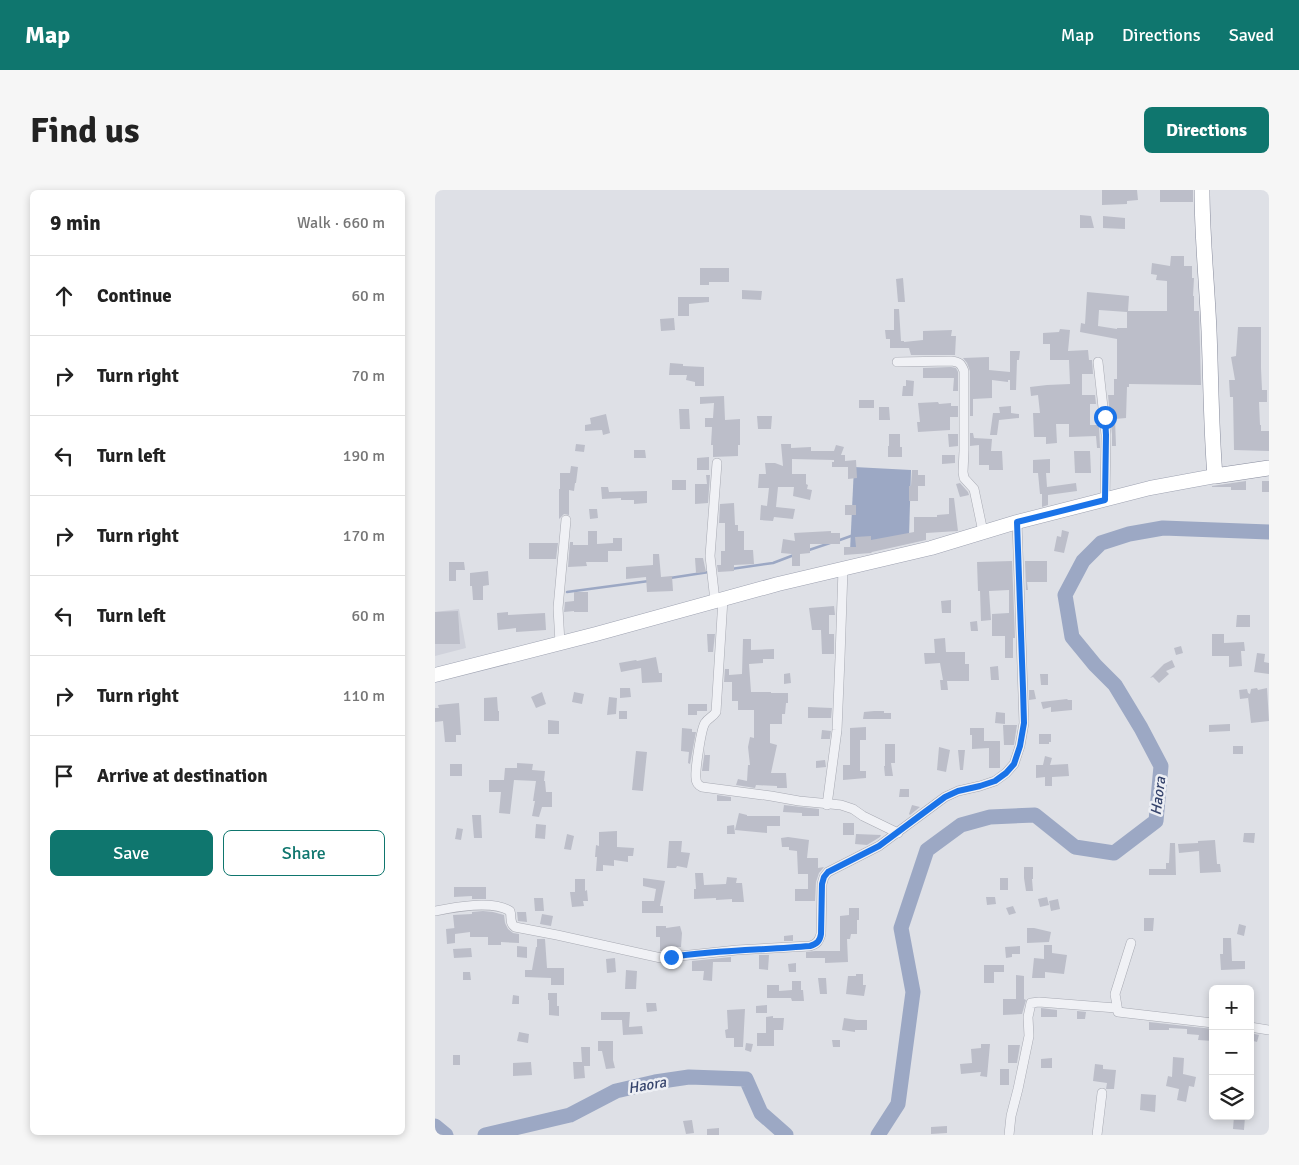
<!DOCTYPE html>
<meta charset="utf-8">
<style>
body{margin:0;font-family:Signika,sans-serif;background:#f6f6f6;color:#222}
.controls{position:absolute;right:15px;bottom:15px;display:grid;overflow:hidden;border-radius:8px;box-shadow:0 2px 8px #0003}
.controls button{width:45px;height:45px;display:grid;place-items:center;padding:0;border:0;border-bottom:1px solid #e0e0e0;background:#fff;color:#222;font:25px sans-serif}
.stop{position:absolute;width:15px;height:15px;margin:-11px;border:4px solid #1a73e8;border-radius:50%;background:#fff}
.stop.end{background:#1a73e8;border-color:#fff;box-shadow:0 1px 5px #0008}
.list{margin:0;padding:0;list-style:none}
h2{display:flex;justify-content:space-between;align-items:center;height:65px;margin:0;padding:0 20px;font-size:21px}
h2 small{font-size:16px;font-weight:400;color:#767676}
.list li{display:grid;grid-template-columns:32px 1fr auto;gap:15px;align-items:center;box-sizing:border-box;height:80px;padding:0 20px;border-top:1px solid #e0e0e0}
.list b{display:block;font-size:19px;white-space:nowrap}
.list em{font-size:16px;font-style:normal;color:#767676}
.actions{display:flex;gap:10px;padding:15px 20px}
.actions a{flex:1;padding:11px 0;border:1px solid #0f766e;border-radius:8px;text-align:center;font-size:18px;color:#0f766e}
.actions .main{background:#0f766e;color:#fff}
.icon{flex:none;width:28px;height:28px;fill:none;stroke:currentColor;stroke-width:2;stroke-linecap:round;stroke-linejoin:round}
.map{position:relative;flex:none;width:834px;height:945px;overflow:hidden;border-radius:8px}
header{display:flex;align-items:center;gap:30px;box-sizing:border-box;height:70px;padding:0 25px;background:#0f766e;color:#fff}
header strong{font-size:24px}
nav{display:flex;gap:28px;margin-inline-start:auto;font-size:18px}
.intro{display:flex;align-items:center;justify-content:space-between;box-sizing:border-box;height:120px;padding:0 30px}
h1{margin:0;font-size:35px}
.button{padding:12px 22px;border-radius:8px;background:#0f766e;color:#fff;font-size:18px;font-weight:700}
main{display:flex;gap:30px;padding:0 30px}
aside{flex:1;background:#fff;border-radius:8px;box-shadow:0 2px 8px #0003}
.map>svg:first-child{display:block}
</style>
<header>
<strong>Map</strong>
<nav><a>Map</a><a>Directions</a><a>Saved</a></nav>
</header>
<div class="intro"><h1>Find us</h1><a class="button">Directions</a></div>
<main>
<aside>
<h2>9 min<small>Walk · 660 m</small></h2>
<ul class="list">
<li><svg class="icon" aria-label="ahead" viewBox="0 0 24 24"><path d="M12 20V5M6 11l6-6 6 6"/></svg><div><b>Continue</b></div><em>60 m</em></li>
<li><svg class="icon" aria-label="right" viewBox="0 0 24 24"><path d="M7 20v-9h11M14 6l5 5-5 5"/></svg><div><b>Turn right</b></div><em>70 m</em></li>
<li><svg class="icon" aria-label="left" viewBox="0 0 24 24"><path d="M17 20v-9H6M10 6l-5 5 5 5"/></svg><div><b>Turn left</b></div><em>190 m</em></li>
<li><svg class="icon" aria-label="right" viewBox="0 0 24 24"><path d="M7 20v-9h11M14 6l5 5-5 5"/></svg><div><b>Turn right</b></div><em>170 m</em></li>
<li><svg class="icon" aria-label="left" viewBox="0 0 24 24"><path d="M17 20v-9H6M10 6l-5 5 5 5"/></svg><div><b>Turn left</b></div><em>60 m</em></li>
<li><svg class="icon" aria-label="right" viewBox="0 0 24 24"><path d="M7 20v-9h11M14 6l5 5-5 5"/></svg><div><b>Turn right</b></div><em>110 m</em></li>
<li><svg class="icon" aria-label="arrive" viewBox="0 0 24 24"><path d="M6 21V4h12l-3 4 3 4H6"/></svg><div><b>Arrive at destination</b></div></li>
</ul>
<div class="actions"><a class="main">Save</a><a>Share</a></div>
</aside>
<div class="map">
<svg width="834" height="945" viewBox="0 0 834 945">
<rect width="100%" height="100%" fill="#dee0e6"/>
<!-- built -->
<path fill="#d0d2db" d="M24,419l7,39 -31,8v-44z"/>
<!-- water -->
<path fill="#9ca8c4" d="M419,277l57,3 -2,67 -59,14z"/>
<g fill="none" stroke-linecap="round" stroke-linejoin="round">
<!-- stream -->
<g stroke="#9ca8c4" stroke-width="2.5">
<path d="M402,351l14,-5"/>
<path d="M374,360l21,-7"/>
<path d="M296,379l42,-6 21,-8"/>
<path d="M235,388l39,-6"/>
<path d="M132,402l82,-11"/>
</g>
<!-- river -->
<g stroke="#9ca8c4" stroke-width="15">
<path d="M0,936l11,9"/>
<path d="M50,945l85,-20 46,-24 39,-9 34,-5 57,2 15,34 25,22"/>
<path d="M443,945l20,-31 15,-112 -12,-64 26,-78 34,-25 29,-8 45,-2 40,32 39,6 42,-32 5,-55 -20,-38 -26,-43 -20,-20 -23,-28 -7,-42 18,-34 18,-18 28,-9 34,-6 106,4"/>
</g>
</g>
<!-- building -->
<g fill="#bcbec9" fill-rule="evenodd">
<path d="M667,0h35l1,10 -11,1v3l-25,1z"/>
<rect x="725" y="0" width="33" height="12"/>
<path d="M645,25l11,1 3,12h-14z"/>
<path d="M668,26l22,2v11l-22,-1z"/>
<path d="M736,66h13v10h8v12h2l-1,18h1v15h5l2,74 -72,-1v3h-2l-1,31 -11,1 1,27h-4v-12l-4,-39h6v-16h3v-40l-37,-7 1,-9 4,1 2,-32 42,4 -1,15h39v-30l-11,-1 1,-5 -6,-1 1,-11 18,3zM664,120l28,2v16h-10v1l-19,-3z"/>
<path d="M265,78h29v14h-20v3h-9z"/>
<path d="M468,88l2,24h-7l-2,-23z"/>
<path d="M307,100l20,1 -1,9 -19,-1z"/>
<path d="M243,107h31v5l-20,2v12h-11z"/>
<path d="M459,119h5l2,32h3v1l19,-2v-9l29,-1 -1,6h5l-1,19h-44l-2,-7h-19v-9h-4l-1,-9h9z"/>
<path d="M239,128l1,12 -14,1 -1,-12z"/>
<path d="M803,137h23v41l1,22h5v12h-8l1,23h1v6h8v20l-35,-1 -1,-53h-3l-1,-17h6l-4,-23 5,-1z"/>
<path d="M625,139l10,1 -2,21 20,-1 1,10h3l1,14h-11v21h13l1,9h-6v21h9l1,23h-3l-1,-12 -27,1v-13h-13l1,19 -11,1v-7h-12l-1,-24h7l-2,-18 -7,1 -1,-9 17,-2 23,-1 -1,-24h-19v-16h-7v-11l16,-1z"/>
<path d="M575,161h10l-1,9h-2l-1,30h-6v-10h-2v2l-16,-2v18l-19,1v17h-3v-45l-3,-8 -4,-5 26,-1v13l21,2z"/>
<path d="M235,173l13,1v2l21,1v19h-9v-4l-9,-2 1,-5h-18z"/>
<path d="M516,177l5,1 2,4v19h-5l1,-13h-31v-10z"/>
<path d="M471,190l8,1 -1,15h-11l1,-10h3z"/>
<path d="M289,206l1,24 15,-1v26h-2v11l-25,1v-12h-2l1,-18h-7v-9h8l1,-15 -14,1v-7z"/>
<rect x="424" y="210" width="15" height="8"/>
<path d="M503,212l1,2 12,-1v3h7v11h-8v13l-32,2 -1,-10h3l-2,-19z"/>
<path d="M576,216v7l8,1v4l-20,2 -2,15h-7l3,-22h7l-1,-6z"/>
<path d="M444,217h10l1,13h-11z"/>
<path d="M244,219h10l1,20h-10z"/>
<path d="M171,224l4,19 -7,2 -1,-5 -17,1v-6l6,-1 -1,-6z"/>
<path d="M322,226h15l-1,13h-13z"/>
<path d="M535,243h3l1,5 18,1 -1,12h11l1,19h-14v-5h-10v-20l-9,1z"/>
<path d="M454,244h11v13h2v10h-14v-11h1z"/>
<path d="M513,244h10v12l-9,1z"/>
<path d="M141,254l9,1 -1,7 -9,-1z"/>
<path d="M346,254h10v4l20,-1v4h23l2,-6 8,2 -3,8h4v6l11,-1 1,18 -9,1v-12h-16v-5h2v-2l-42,-1v15h14v10l2,1 -1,4 5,1 -2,10 -17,-4 1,-9h-16l-2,20 19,2 -2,10 -19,-2 -1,4 -13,-1 1,-15 6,1 2,-18h-11l1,-14h7l-1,-11h10l8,3z"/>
<path d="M199,260h11l1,8h-12z"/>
<path d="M639,261h16l1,22h-16z"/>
<path d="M507,265h13v8l-13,1z"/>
<path d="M274,267v13h-12v-12z"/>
<path d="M615,269v14h-4l1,14 29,-4 1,8 -29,4v10l-6,2v-13h-2l-2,-21h-5v-13z"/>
<path d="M136,276l7,1 -2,16h-1l-1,8 -5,-1v25l-5,-1 -5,5v-30h1v-16h10z"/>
<path d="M477,280h6v5h7v11h-7v15h-9v-15h2z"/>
<path d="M271,285h4l-2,28 -13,1v-20h12z"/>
<rect x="237" y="290" width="14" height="10"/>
<path d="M811,291v9h-15v-3h-19v-1z"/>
<rect x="827" y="291" width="7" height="11"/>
<path d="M525,293l8,9 1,3 -9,2 -4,-13z"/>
<path d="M166,297h7l1,5 38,-1v12l-13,1v-4h-13v-2l-19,1z"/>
<path d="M514,308h5l4,33 -32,2v7l-54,12 -1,1 -27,2v-8h12l-1,-10 16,-1v4l43,-8v-15h23v-2l12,-1z"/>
<path d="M299,313l1,22h3v6h6v19h9l1,14 -20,1v6l-16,1 -1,-7h4v-14h4v-28h-6l1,-19z"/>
<rect x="410" y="315" width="11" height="10"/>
<path d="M154,319h8l1,9 -8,1z"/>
<path d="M627,340l7,2 -5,21 -10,-2 3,-15 4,1z"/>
<path d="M153,341h9v13l16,-1v-5h9v13h-14v11h-22l1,4 -19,1 2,-25h3v3h15z"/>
<path d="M396,341v2h9v11h-30v9l-10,1v12h-8v-12l-11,-1 2,-14 12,2 -1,-8z"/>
<path d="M94,353h29l-2,16h-27z"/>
<path d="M218,364h6l2,23 11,-1 1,15 -26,1 -1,-15 -20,2v-12l27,-2z"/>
<path d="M260,368h8l3,14 -10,1z"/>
<path d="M577,371l3,77h-2v20h-8v-22h-13v-22l17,-1v-23l-20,1 2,29 -10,1 -1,-30h-2l-1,-29z"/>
<path d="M590,371h22v21h-20l1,8h-2z"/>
<path d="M14,372h15l1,8h-9v11h-7z"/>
<path d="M53,381l1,14 -6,1v14h-10l-1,-14h-2v-13z"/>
<path d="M139,402h14v20h-14v-1l-10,1 1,-10 9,-1z"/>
<path d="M516,410v13h-9l-1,-12z"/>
<path d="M399,416l1,9h-6v19h5v20h-12l-1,-24h-9l-3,-22z"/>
<path d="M23,421l2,33h-25v-32z"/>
<path d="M73,422v3l37,-2 1,17 -30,2v-4l-18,2 -1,-17z"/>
<path d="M802,425h13v12h-14z"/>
<path d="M542,431l1,10h-7l-1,-9z"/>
<path d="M272,444h8l-2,18h-5z"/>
<path d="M777,444h12v9l20,-1 1,9h-4l1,15 -13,1v-11h-17z"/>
<path d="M510,448l1,14h19v12h4v17h-22l1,9h-7l-1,-10h3l-3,-17 -15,1 -1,-11h11l-1,-14z"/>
<path d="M308,449h8v11l23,-1v10h-11v4l-14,1 2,28h20v1h17v10h-2l-1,11h-3v10h-12v19l7,2 -6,28h15l1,15h-10v-2l-21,-1 -1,3 -19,-3 2,-6 9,2 1,-16h2l-2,-18 2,-10 4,1v-28h-16v-9h-6v-19h-8l1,-13h4v6l13,-1z"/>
<path d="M746,456l2,7 -7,2 -2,-7z"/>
<path d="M822,463l8,1 -1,8 5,1v11l-15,-2z"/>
<path d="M221,467l3,16h3v9l-20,1 -1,-15 -20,4 -2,-9 17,-3 1,1z"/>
<path d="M737,470l3,7 -9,4 3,3 -10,9 -6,-6 -3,1 14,-14z"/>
<path d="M563,476l1,14h-8l-1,-13z"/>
<path d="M355,483l1,10 -7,1v-10z"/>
<path d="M605,484h8v11h-7z"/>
<path d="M185,498h10l1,9 -11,1z"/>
<path d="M822,498l1,2 9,-2 2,33 -18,2 -3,-26v1l-8,1 -1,-9 8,-1 1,4 2,1 1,-5z"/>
<path d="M594,500h5l2,9 -7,1z"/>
<path d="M107,502l4,12 -10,4 -5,-11z"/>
<path d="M139,502l10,2 -2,10 -10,-2z"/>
<path d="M62,507l1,14h1v10h-15v-23z"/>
<path d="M174,507l8,1 -1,16 -9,1z"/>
<path d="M632,509l1,1h4v10l-21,2v-5l-8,2 -2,-7z"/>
<path d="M24,513l2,32h-5v7h-11l-2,-21 -8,1v-14h4l-1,-3z"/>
<path d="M253,514h19v7h-10v4h-9z"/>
<path d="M373,517l24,1 -1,10h-23z"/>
<rect x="184" y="521" width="8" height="8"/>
<path d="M439,521h10v2h7v6h-28l1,-7z"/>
<path d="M561,522l9,1v11l-10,-1z"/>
<path d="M113,530l11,1v13h-11z"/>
<path d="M795,534v7l-21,1v-7z"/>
<path d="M568,535h14l-3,20h-10z"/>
<path d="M431,537v13h-6v31h6v7l-23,2v-15h7v-37z"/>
<path d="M247,538l10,1v3h4l-6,32 -2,-1 1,-11 -8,-1z"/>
<path d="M535,538h14v13h16v27h-11v-20l-17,1v-14h-2z"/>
<path d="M387,540l9,1 -1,8h-9z"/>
<path d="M604,544h12v8h-2v2h-10z"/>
<path d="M450,554h10v19h-4l2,13h-8l-1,-10h1z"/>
<rect x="798" y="556" width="10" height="8"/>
<path d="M504,557l11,3 -4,22 -9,-2z"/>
<path d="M270,560v5h5l-1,16h-7z"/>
<path d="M523,560h7l-2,20h-3z"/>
<path d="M201,561l11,1 -4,39 -11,-1z"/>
<path d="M610,566l7,2 -2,7 18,-1 1,12 -17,1v9h-7v-9l-9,1v-13h7z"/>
<path d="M390,570l1,7 -10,1v-7z"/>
<path d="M82,573l16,1 -1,6 13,1 -1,10h1l1,11h6v15h-10l-3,10 -7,-1 3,-15h-2l3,-20 -22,-1 -4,34 -11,-1 2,-21h-12v-12h15l1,-12h12z"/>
<rect x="15" y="574" width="12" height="12"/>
<path d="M465,599h9v8h-10z"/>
<path d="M282,605l14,2v4h-14z"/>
<path d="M349,615l35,4v7h-17v-3l-19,-1z"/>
<path d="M477,615l8,2 -10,8 -1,-1z"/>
<path d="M304,623l8,2v1h33v10h-13v7l-32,-3z"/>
<path d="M37,625h9l1,23h-8z"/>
<rect x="408" y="633" width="11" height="12"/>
<path d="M101,634l10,1 -1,14 -10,-1z"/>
<path d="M299,635l1,9h-8v-8z"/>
<path d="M22,638l6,1 -2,11 -6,-1z"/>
<path d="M182,641v16l17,1 -1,8h-5v6l-14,-2v6l-11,-1v6h-7l1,-14h-2l1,-12 3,1v-14z"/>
<path d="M809,643h11l-1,10 -11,-1z"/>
<path d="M132,644l7,2 -3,14 -7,-1z"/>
<path d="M421,644l25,1 -1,2 -13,8 -12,-1z"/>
<path d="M353,647l21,3 -2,18h11v10l6,-1 -5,6 -3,9 -1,19h-20v-12h13v-15h-10l-1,-23 -8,-1v-3h-7l-1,-9z"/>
<path d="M780,650l2,24h3l1,8 -21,1 -1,-22 -20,2 -1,-9 20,-1v-2z"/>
<path d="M234,651h13l-1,11 9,1 -3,15 -10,-2 -1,2h-9z"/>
<path d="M735,653h5l1,32h-27v-6h17v-6h3z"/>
<path d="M589,677h9v12h-1l1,12h-7l-2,-13z"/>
<path d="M260,683h8l1,12 22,-1 1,-7 10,1 -1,5h6l2,19h-12v-3l-16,1v-2l-22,1v-10h2z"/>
<path d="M208,688l22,3 -5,25h3v7h-21v-12h12l2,-12 -13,-3z"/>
<rect x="565" y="688" width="8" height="12"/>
<path d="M140,689h10v12l2,-1 1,11h-5l1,5 -12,1 -2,-15h5z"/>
<path d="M19,697h32v12h-14v-3l-18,1z"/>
<path d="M551,707h9l1,7 -9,1z"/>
<path d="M612,707l2,8 -9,2 -2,-8z"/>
<path d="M99,708h9l1,13h-9z"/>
<path d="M623,709l2,10 -9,2 -2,-10z"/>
<path d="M578,716l3,7 -7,2 -3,-7z"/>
<path d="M414,718h10v12h-2v14h-6l-1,5h-3l1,23 -23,1v-5h-19v-6l9,-1h25v-35l9,-1z"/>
<path d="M48,721l10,1 11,3 1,8 3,6 5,4 6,1v9l-18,-1v3h-13v-8h-18v-5l-15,2 -2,-19 19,-1v-2z"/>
<path d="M82,722h9l1,10 -9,-1z"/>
<path d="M107,724l11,2 -2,10 -11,-2z"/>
<path d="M709,728h10l-1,13h-9z"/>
<path d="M804,734l7,2 -2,10 -7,-2z"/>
<path d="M221,736h10v2l14,-2 2,7 -1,14h-9v4h-12v-14h-4z"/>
<path d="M20,738v15l-8,1 -1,-15z"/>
<path d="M592,738h7l17,4 -2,10 -22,1z"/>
<path d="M358,745v6h-9v-5z"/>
<path d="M788,748h8l1,23h13v8l-24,1 -1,-16h3z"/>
<path d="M102,749h8l2,29h17v17h-13v-7l-26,-1v-7h7l4,-23h1z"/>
<path d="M609,755h8v8l15,2 -3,19 -19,-2v6h-13l2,-20 10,1z"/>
<path d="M82,756l10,1v11l-10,-1z"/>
<path d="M585,756v8h-8v3l-6,1 -1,-11z"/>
<path d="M36,758l1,9 -18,1 -1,-9z"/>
<path d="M324,765h10l-1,15 -9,-1z"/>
<path d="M296,767v5h-18l-1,19 -9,-1 1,-9h-12v-10z"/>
<path d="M180,768l1,14 -9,1 -1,-14z"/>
<path d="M361,773v9h-7l-1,-8z"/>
<path d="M549,775h20v7h-10v11h-10z"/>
<path d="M191,780l11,1 -1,18h-11z"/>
<path d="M28,782h7l1,8h-8z"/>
<path d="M421,784h7v11h3l-2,11 -18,-2 2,-18h8z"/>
<path d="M581,785l8,1v23l2,1 -4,14 -19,1v-16h13z"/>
<path d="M383,788h8l1,16h-7z"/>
<path d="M357,791h9v9h2l1,11h-12l-1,-3h-24v-13h12v6l13,-1z"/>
<path d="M113,803h9v13h2v10l-10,-1v-15h-1z"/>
<path d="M78,805l6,1v8h-7z"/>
<path d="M211,813h10l1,8 -10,1z"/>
<path d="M332,815v8h-11v-7z"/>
<path d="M606,818l16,2v7h-16z"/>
<path d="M310,819l-2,38h-9v-9h-8l-1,-8 3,-1 -1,-19z"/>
<path d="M642,821l9,1 -1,7h-8z"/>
<path d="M166,822h29l-1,15 13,-1 1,8 -20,1 -1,-15h-21z"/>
<path d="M338,826v2h11l-1,12h-9v16h-17v-13h9v-16z"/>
<path d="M409,828l13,2h10v10h-12v2l-13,-2z"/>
<path d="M714,832l64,7v12l-15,-1 1,-5 -12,-1v-5l-18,-1v2h-20z"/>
<path d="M84,842l10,2 -1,9 -11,-2z"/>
<path d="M815,843l9,2 -2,7 -7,-2z"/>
<path d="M397,850h8v7h-7z"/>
<path d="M163,851h15v19l2,8 -9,1 -4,-18h-4z"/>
<path d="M311,853l7,1 -2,8 -6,-2z"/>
<path d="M546,854h9l-3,33 -7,-1 1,-4 -20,2 -1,-10 12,-1 -1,-14 10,-1z"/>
<path d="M573,855h12l-3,18h-9z"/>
<path d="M146,857h9v19h-6l1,12 -11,1 -1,-17h9z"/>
<rect x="18" y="865" width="7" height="10"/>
<path d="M738,867l11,1 -1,16 13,3 -2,10 -5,-1 -3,16 -9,-2 2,-11 -13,-3 2,-10 4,1z"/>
<path d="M617,868v10h-11v-9z"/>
<path d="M96,872l1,13 -19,1v-13z"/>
<path d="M660,874l8,1v4l13,1 -2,19h-8l1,-6 -14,-2z"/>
<rect x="565" y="879" width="9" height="16"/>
<path d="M706,904l15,1 -1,17 -15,-2z"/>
<path d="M799,926l11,1 -1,13 -11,-1z"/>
<path d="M257,930l2,13 -8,1 -3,-13z"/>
<path d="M512,936v7l-16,1v-7z"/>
<path d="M284,938v7h-12v-6z"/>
</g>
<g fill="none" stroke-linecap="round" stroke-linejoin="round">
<defs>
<g id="street">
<path d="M462,172l54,-1c8,1 10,2 13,10v80l-1,21 1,6 10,11 9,43"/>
<path d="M663,172l8,73 -1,64"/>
<path d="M288,409l-7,113c-3,5 -8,6 -11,11 -4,6 -10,47 -9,55 0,5 2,7 6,9l69,9 28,5 42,4 12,4 10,7 35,17"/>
<path d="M280,411l-5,-45 7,-93"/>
<path d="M125,453l-2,-35 8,-88"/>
<path d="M392,615l10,-75 3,-72 3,-89"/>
<path d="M0,721c20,-4 57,-11 75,0 2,6 -1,12 5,16l42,8 104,23 76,-8 73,-4c7,-2 9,-5 11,-12l1,-50 2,-7 4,-5 51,-26 66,-49 13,-6 22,-5 15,-5 11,-8 8,-9 6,-18 4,-23 -7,-201"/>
<path d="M696,753l-16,51 3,18 95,11"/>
<path d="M815,837l19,3"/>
<path d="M574,945l2,-19 7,-27 11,-53 -1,-19 3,-14 8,-1 77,6"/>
<path d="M662,945l5,-42"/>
</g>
<path id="primary" d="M0,485l161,-41 182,-50 153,-36 86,-26 133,-34 65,-12"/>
<path id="highway" d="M767,0c0,47 5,94 7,141 2,48 2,97 6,145l54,-8"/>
</defs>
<!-- street casing -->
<use href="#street" stroke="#a8aab3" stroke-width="10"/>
<!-- primary casing -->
<use href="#primary" stroke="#9ea2b1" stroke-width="15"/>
<!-- highway casing -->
<use href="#highway" stroke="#878b9c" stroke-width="16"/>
<!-- street -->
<use href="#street" stroke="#f0f1f5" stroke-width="9"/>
<!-- primary -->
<use href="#primary" stroke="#fff" stroke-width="14"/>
<!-- highway -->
<use href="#highway" stroke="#fff" stroke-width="15"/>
</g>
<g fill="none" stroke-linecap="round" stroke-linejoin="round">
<!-- route -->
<path stroke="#1a73e8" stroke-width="6" d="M236,767c46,-7 93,-7 139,-11 7,-2 10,-5 11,-12l1,-50 2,-7 4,-5 51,-26 66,-49 13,-6 22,-5 15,-5 11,-8 8,-9 6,-18 4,-23 -1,-34 -6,-167 88,-22 1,-65 -1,-18"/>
</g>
<g text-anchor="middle" stroke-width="5" stroke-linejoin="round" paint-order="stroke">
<!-- water labels -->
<g font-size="15" font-style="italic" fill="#36446c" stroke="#edeff4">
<text transform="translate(723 606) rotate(-83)" y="5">Haora</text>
<text transform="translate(212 895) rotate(-10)" y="5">Haora</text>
</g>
</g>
</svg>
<div class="controls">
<button>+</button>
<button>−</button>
<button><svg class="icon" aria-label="layers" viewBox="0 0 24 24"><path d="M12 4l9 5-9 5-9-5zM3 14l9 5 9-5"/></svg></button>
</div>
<div class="stop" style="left:670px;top:227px"></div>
<div class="stop end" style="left:236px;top:767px"></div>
</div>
</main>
